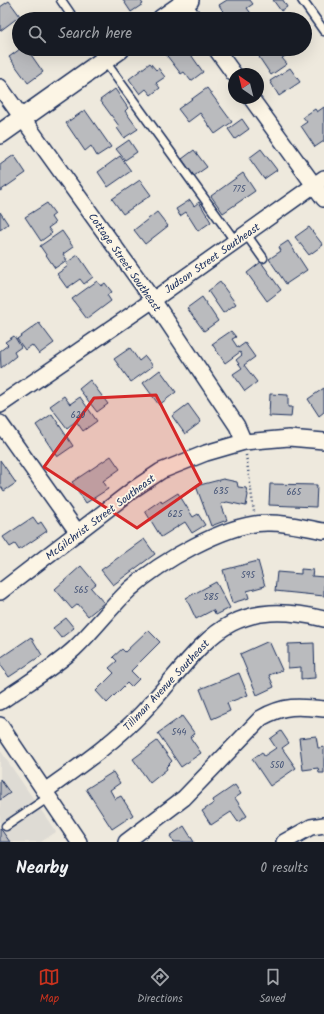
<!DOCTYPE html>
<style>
body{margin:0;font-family:Kalam,sans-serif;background:#20242c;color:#f1f3f6}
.compass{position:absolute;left:228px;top:68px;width:36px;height:36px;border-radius:50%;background:#171b24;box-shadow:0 4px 16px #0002;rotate:325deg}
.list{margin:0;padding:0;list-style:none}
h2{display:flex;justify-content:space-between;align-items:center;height:52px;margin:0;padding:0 16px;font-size:17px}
h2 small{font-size:13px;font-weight:400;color:#9ea1a6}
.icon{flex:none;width:22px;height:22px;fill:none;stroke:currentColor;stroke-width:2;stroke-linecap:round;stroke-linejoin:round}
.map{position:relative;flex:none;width:324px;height:842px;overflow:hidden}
.search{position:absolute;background:#171b24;box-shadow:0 4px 16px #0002;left:12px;right:12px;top:12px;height:44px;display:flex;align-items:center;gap:10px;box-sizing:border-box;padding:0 14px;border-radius:22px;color:#9ea1a6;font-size:15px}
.sheet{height:116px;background:#171b24}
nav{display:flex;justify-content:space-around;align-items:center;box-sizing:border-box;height:56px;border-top:1px solid #363941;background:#171b24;font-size:11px;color:#9ea1a6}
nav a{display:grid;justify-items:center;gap:2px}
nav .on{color:#c8321e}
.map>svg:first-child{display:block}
</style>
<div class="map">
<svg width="324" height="842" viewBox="0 0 324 842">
<rect width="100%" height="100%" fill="#eee9dd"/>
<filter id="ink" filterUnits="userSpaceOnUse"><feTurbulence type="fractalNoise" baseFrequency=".025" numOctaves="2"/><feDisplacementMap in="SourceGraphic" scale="8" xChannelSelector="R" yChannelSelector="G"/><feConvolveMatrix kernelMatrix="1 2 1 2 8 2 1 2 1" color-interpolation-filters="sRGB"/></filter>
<g filter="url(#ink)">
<!-- built -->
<path fill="#dedbd4" d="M0,750l56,82 -15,10h-41z"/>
<!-- building -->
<g fill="#babbbe" stroke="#1b2f5e">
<path d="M123,0h17l3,4 -12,8z"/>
<path d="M227,0h23l3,4 -6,4 6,8 -4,3h-21l-9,-14z"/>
<path d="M273,0h10l4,7 -6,4z"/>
<path d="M9,1l11,15 -20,15v-24z"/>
<path d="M20,49h7l16,23 -15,11 -19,-26z"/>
<path d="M50,49h10l-7,5z"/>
<path d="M168,49h19l16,23 -12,9 -7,-9 -3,2 -17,-22z"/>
<path d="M270,49h20l2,3 -10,6 5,6 -16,11 -12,-18z"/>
<path d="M150,63l6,7 2,-2 7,9 -9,6 4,5 -9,7 -5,-6 -6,5 -11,-15z"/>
<path d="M290,68l10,14 -21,14 -9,-15z"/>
<path d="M207,88l25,34 -17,12 -15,-21 -12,9 -10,-13z"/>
<path d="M115,89l13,19 -3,3 13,18 -14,9 -7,-10 2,-2 -19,-26z"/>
<path d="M324,107v34l-9,6 -14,-21 6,-4 -4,-5 12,-8 2,3z"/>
<path d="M85,110l26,37 -14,9 -6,-10 -6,5 -19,-28z"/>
<path d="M242,119l7,10 -14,10 -7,-10z"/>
<path d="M129,140l8,12 -12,8 -9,-11z"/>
<path d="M261,149l16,21 -13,9 -15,-21z"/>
<path d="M194,150l13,17 -13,9 -12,-17z"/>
<path d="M14,155l12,18 -26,18v-26z"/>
<path d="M120,156l11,15 -23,16 -10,-15z"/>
<path d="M243,173l12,18 -32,22 -12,-17z"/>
<path d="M140,180l11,15 -28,19 -11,-15z"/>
<path d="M190,200l4,6 5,-4 12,20 -13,9 -12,-19 -6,4 -4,-7z"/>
<path d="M47,203l8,11 -4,3 4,6 -7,5 4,5 -11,8 -16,-24z"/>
<path d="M0,212l8,12 -8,6z"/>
<path d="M157,212l11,14 -23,18 -11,-14z"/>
<path d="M309,227l14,18 -14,10 -14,-18z"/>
<path d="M62,231l11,16 -10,7 4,6 -12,8 -15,-22z"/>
<path d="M288,241l19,29 -21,14 -17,-25 12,-8 -2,-4z"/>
<path d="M78,255l15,22 -9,7 -4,-5 -13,9 -10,-14 11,-8 -2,-3z"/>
<path d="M261,262l20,28 -14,11 -20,-28z"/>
<path d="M97,281l4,5 4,-3 7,9 -5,3 4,6 -24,18 -15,-20z"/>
<path d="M220,282l16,22 -13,9 -15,-22z"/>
<path d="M202,297l16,24 -14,10 -17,-23z"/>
<path d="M39,323l15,20 -15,11 -7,-9 -7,5 -8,-11z"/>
<path d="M231,331l5,6 -4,2 6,9 7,-5 10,14 -11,8 13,17 -12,9 -12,-17 9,-6 -6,-8 6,-5 -2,-3 -15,11 -13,-19z"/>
<path d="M14,336l7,11 -7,5 2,4 -15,12 -1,-17 8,-6 -3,-3z"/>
<path d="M130,348l9,13 6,-5 8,10 -22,16 -17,-23z"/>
<path d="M160,370l16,22 -17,13 -16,-22z"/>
<path d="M90,380l18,24 -11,8 -18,-23z"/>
<path d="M324,388v24l-5,4 -11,-17z"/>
<path d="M270,394l18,1v12h4l-1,10 -22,-1z"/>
<path d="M64,396l6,8 10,-7 17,24 -14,10 -7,-10 -9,7 -17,-22z"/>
<path d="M188,404l13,18 -16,12 -13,-18z"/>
<path d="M52,414l21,32 -16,11 -21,-32z"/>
<path d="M111,456l9,13 -17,12 5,8 -22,14 -14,-21z"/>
<path d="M0,460l16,23 -12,8 -4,-6z"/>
<path d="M223,479l14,3 1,5 8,1 2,7 -2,11 -19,-4 -6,2 6,16 -16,6 -15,-40z"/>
<path d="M270,484l47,1 -1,22 -47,-2z"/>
<path d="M178,493l15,24 5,-3 7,11 -13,8 -7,-11 -24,15 -16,-26 16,-11 1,3z"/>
<path d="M33,517l5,7 3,-2 6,9 -28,19 -4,-6 -5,3 -7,-10z"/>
<path d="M144,539l11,15 -42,31 -12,-15z"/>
<path d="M258,561l7,25 -18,5 2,7 -17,5 -9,-33z"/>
<path d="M81,566l15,18 -5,4 13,15 -16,13 -10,-12 -6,5 -17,-20z"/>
<path d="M301,569l12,1 -1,6 12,1v19l-49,-5 2,-19 24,2z"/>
<path d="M216,582l14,26 -14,7 -3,-5 -17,9 -10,-21z"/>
<path d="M66,618l8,10 -13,10 -8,-10z"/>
<path d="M148,630l12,12 -29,29 8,8 -8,8 -4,-4 -20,20 -11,-12 18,-18 -5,-5 8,-7 -4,-4 9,-8 3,3z"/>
<path d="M31,637l11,18 -33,22 -9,-13v-6z"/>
<path d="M269,641l13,29 -13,5 5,12 -17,8 -17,-41z"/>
<path d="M314,643l1,35 -14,1v-12l-13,1v-24z"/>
<path d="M239,673l9,22 -21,8 3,8 -18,8 -12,-30z"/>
<path d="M182,716l13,18 -5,3 11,16 -20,14 -23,-34z"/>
<path d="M281,731l8,12 -7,5 14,20 -26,18 -18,-27 10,-7 2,4 12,-8 -6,-9z"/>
<path d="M316,736l2,12 6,-1v26h-5l-1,-5 -15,2 -4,-32z"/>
<path d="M157,741l15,20 -6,6 1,2 -17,14 -17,-24z"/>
<path d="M113,772l7,11 -10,7 5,9 6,-3 12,19 -21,14 -26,-40z"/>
<path d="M0,779l10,14 -10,7z"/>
<path d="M235,785l6,9 -6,4 12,18 -9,6 -7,-10 -20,13 -9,-14 12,-8 -1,-3z"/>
<path d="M184,826l10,16h-20l-4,-6z"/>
<path d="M0,828l10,14h-10z"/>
</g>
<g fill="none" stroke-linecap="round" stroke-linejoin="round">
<defs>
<g id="service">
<path d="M61,0l13,19"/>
<path d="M302,0l22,31"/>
<path d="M96,49l139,192"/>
<path d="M246,234l17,24"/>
<path d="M6,826l43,-29"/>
</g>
<g id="minor">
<path d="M181,0l13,19"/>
<path d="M216,49l18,25"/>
<path d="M0,87l153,213 84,126 7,16"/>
<path d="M251,98l73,101"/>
<path d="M0,405l153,-105 171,-122"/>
<path d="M0,423l78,110"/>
<path d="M0,592l134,-103 27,-18 45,-18 38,-11 45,-4 35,3"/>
<path d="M0,702c24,-17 52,-33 74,-53 20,-19 36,-41 56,-60 30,-27 96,-66 137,-66 19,-1 38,5 57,8"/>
<path d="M0,725l79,117"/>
<path d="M45,791c33,-24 68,-48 97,-78 61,-64 78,-119 182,-94"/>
<path d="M126,842l58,-44 77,-80c23,-13 37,-12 63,-9"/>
<path d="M284,842l27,-15 13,-2"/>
</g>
<g id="tertiary">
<path d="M162,19l27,-19"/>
<path d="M0,134l120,-85"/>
</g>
</defs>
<!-- service casing -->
<use href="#service" stroke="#1b2f5e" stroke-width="11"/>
<!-- minor casing -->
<use href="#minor" stroke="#1b2f5e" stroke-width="18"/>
<!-- tertiary casing -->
<use href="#tertiary" stroke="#1b2f5e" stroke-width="22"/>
<!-- path -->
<path stroke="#1b2f5e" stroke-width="2.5" stroke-dasharray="1 3" stroke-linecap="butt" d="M246,455l8,57"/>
<!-- service -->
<use href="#service" stroke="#fcf5e5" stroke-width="8"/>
<!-- minor -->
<use href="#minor" stroke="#fcf5e5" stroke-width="15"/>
<!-- tertiary -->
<use href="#tertiary" stroke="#fcf5e5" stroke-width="19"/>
</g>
</g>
<!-- marked area -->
<path fill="#d62828" fill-opacity="0.2" stroke="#d62828" stroke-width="3" stroke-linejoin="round" d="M156,395l45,88 -64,45 -93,-61 50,-69z"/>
<g text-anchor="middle" stroke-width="3.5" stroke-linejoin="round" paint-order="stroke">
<!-- number labels -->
<g font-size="9" fill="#435276">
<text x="239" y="192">775</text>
<text x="78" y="418">620</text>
<text x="221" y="494">635</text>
<text x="294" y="495">665</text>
<text x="175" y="517">625</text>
<text x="248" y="578">595</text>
<text x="81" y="593">565</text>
<text x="211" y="600">585</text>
<text x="179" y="735">544</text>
<text x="277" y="768">550</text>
</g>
<!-- street labels -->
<g font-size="11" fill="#1b2f5e" stroke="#fcf5e5">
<text transform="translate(212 258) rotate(-35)" y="4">Judson Street Southeast</text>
<text transform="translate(125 262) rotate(55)" y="4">Cottage Street Southeast</text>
<text transform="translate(100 517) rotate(-37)" y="4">McGilchrist Street Southeast</text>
<text transform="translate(166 685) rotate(-47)" y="4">Tillman Avenue Southeast</text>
</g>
</g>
</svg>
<svg class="compass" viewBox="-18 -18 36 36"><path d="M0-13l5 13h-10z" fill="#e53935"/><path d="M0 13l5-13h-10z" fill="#9ea1a6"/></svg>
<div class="search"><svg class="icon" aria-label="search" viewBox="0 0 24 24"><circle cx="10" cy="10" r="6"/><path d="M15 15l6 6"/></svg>Search here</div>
</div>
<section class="sheet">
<h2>Nearby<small>0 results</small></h2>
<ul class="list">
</ul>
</section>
<nav>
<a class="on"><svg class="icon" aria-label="map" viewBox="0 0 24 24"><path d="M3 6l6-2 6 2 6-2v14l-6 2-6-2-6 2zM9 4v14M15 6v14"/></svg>Map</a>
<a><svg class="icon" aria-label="directions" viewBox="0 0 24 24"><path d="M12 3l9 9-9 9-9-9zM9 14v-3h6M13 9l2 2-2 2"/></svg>Directions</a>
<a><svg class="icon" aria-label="saved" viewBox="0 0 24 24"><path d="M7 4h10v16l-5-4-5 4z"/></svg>Saved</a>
</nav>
